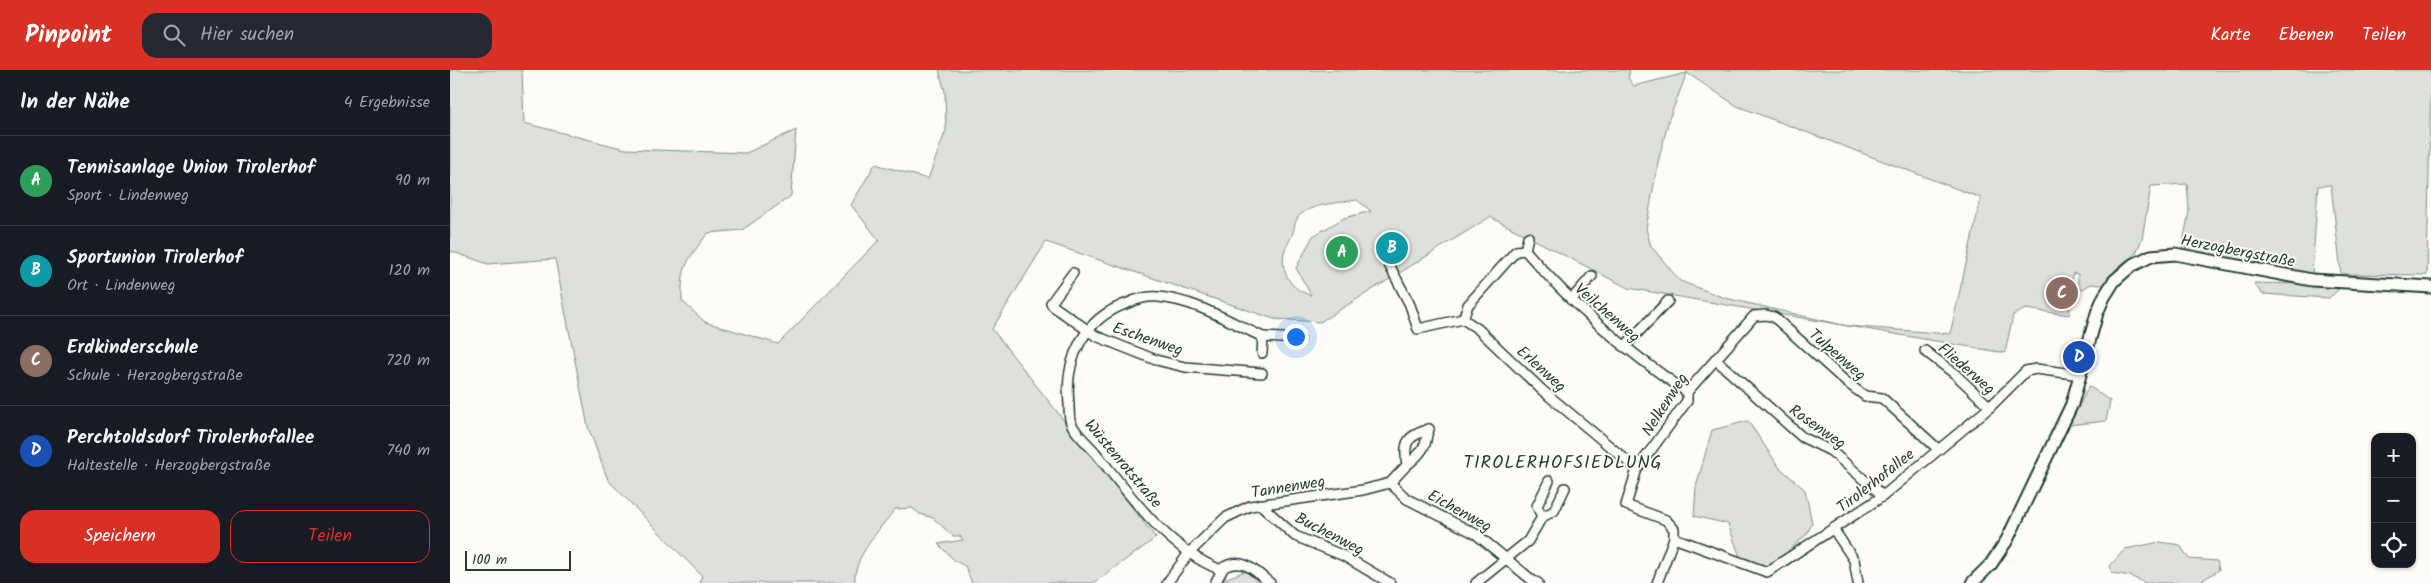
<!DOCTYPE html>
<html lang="de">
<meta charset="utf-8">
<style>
body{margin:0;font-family:Kalam,sans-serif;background:#242831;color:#f1f3f6}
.controls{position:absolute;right:15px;bottom:15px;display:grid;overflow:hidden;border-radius:10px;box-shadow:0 1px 4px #0004}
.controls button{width:45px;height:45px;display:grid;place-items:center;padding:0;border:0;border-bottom:1px solid #363941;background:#171b24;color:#f1f3f6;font:25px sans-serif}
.scale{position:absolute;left:15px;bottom:12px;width:106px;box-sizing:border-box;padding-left:5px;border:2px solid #1f3d34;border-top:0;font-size:14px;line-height:18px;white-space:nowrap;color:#1f3d34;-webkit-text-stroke:4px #fdfcf7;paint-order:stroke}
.you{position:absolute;left:845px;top:266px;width:18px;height:18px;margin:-12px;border:4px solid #fff;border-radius:50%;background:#1a73e8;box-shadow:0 0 0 8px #1a73e833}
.badge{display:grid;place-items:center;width:32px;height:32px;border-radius:50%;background:#d93025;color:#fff;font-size:16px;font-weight:700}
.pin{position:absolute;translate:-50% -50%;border:2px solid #fff;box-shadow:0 1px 5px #0006}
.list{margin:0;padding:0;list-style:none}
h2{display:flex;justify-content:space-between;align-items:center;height:65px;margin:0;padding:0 20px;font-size:21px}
h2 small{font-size:16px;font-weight:400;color:#9ea1a6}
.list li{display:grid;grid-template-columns:32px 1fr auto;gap:15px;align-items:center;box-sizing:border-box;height:90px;padding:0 20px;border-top:1px solid #363941}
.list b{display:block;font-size:19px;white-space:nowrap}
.list p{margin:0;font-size:16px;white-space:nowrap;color:#9ea1a6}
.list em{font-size:16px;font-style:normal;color:#9ea1a6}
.actions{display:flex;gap:10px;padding:15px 20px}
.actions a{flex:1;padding:11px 0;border:1px solid #d93025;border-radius:15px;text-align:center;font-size:18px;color:#d93025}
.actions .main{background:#d93025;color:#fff}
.icon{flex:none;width:28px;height:28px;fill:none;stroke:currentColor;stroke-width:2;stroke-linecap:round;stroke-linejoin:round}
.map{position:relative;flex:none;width:1981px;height:513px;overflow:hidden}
header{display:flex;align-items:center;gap:30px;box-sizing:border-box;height:70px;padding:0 25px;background:#d93025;color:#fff}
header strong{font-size:24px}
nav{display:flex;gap:28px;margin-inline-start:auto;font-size:18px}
.search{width:350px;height:45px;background:#242831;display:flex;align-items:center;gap:12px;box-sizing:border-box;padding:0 18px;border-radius:15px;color:#9ea1a6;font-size:19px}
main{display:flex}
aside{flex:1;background:#171b24}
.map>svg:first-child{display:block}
</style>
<header>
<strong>Pinpoint</strong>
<div class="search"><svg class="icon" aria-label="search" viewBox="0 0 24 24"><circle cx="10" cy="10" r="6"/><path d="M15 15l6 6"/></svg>Hier suchen</div>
<nav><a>Karte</a><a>Ebenen</a><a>Teilen</a></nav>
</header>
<main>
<aside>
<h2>In der Nähe<small>4 Ergebnisse</small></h2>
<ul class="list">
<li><span class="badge" style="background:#2e9e5b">A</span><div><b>Tennisanlage Union Tirolerhof</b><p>Sport · Lindenweg</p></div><em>90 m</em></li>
<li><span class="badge" style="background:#0f9aa8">B</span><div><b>Sportunion Tirolerhof</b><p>Ort · Lindenweg</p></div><em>120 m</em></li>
<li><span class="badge" style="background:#8d6e63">C</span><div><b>Erdkinderschule</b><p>Schule · Herzogbergstraße</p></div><em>720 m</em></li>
<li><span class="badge" style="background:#1a4fb4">D</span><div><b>Perchtoldsdorf Tirolerhofallee</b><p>Haltestelle · Herzogbergstraße</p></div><em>740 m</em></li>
</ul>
<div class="actions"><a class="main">Speichern</a><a>Teilen</a></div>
</aside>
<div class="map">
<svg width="1981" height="513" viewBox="0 0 1981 513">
<rect width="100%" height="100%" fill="#fdfcf7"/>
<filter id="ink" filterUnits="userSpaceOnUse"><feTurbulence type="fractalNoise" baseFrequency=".02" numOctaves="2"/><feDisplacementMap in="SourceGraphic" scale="10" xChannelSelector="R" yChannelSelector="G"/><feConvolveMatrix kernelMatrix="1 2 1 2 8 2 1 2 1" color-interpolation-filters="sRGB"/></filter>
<g filter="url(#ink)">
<!-- green -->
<g fill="#dde0db" stroke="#7e8e88" fill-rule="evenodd">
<path d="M0,0h72l2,53 101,26 121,4 50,-23 -5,66 -49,34 -34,3c-21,28 -27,32 -26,68l23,21 73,22 101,-104 -28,-35 24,-41 53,15 18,-49 -1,-38 -6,-22h691l-2,8 6,8 52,-13 2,-3h743l-4,205 -86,-1 -10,-89 -13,1 -6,89 -58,-10 -72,-17 7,-37 -2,-27 -36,2 -9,53 -6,14 -19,15 -13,17 -13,-1 -10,6 -3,-2v-14l-5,-1 -1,7 -21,-1 -1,18 3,9 17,2 -1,7 -43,-6 -13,6 -8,38 -377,-65 -138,-71 -170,105 -46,-3 -228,-77 -54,87 164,209 -63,45h-121l-7,-17 -10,-5 -17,-17 25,-4 -3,-4h-7l-20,-18 -13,-4 -8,-6 -17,1c-14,19 -43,49 -40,74h-156l3,-7 -94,-96 -20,-53 -33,-168 -67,5 -38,-13zM1237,3l50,33 244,92 -31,136 -103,-8 -122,-28 -45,-17 -29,-35 -5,-17 12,-67 11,-43zM907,130l14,11 -27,7 -31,18 -17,32 15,27c-19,-4 -31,-22 -27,-43 2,-6 6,-11 8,-17 3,-8 2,-15 9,-21 14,-11 39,-11 56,-14z"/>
<path d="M1804,213l46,1 39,5 -10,9 -67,-4z"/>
<path d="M1639,316l21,15 -4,20 -37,4z"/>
<path d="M1298,351l31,46 26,23 7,33 -5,11 -30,27 -13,7 -24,-11 -12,-33 -34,-8 2,-29 16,-57z"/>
<path d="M1710,472l20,3 9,14 28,2 2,9 -21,13h-53l-15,-7 -18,-3 -2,-7 15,-17z"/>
<path d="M795,501l14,12h-37v-3z"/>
</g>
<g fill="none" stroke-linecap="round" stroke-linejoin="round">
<defs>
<g id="minor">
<path d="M1075,180l3,-13"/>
<path d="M933,183l27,52 8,24 45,-10 15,10 65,62 94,78"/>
<path d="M623,203l-22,30 2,3 43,30 60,24 29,7 77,6"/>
<path d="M1121,230l21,-24"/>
<path d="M1013,249l5,-14 48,-54 9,-1c47,55 101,101 162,142"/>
<path d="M813,267l37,2"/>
<path d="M1174,277l44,-46"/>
<path d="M1475,281l30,23 35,33"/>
<path d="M1265,289l87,78 29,14 52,45"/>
<path d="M957,395c7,-6 14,-11 18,-21 2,-5 1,-9 4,-15"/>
<path d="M940,413l17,16 69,35 57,47 5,2"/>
<path d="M810,434l35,32 49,20 46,27"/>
<path d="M1092,447l12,-6 11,-23"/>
<path d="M1384,460l20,30 4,23"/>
<path d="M1224,468l93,34 116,-76 107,-89 36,-36 10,-2 45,6"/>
<path d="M771,500c-54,-21 -91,-75 -126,-118 -7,-8 -20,-19 -24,-29 -2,-5 -2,-13 -2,-19 -5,-45 15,-86 59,-101 9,-4 20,-7 30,-6 37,3 72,25 105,40l-1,16"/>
<path d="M717,513l22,-30 36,-35 25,-12 113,-16 27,-7 17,-18c-4,-24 0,-28 22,-36"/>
<path d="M765,513l9,-16c19,-10 31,4 46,16"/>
<path d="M1026,513l52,-42 14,-24 -5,-11 12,-25"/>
<path d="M1207,513l17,-45v-9l-8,-9 -40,-15 11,-36 50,-68v-9l67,-76 12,-1 8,2 72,65 19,14 17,2 56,51"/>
</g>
<path id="major" d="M1522,513l19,-19 16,-24 65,-136 25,-91 7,-16 10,-16 17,-15 20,-10 24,-2 137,26 119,7"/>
</defs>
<!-- minor casing -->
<use href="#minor" stroke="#1f3d34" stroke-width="12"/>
<!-- major casing -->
<use href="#major" stroke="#1f3d34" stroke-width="15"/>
<!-- minor -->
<use href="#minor" stroke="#fdfcf7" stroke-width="9"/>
<!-- major -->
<use href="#major" stroke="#fdfcf7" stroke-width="11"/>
</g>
</g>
<g text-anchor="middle" stroke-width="4" stroke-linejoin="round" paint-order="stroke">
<!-- street labels -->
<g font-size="16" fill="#1f3d34" stroke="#fdfcf7">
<text transform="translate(1788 180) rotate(11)" y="6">Herzogbergstraße</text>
<text transform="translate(1158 242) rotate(41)" y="6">Veilchenweg</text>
<text transform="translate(698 268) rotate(19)" y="6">Eschenweg</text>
<text transform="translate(1388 284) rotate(41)" y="6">Tulpenweg</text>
<text transform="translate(1092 298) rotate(42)" y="6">Erlenweg</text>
<text transform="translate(1517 298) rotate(41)" y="6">Fliederweg</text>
<text transform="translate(1214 334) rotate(-57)" y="6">Nelkenweg</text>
<text transform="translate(1368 356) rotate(35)" y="6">Rosenweg</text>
<text transform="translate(674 393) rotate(50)" y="6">Wüstenrotstraße</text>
<text transform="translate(1425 410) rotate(-38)" y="6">Tirolerhofallee</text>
<text transform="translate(838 416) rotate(-9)" y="6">Tannenweg</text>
<text transform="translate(1010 440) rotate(29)" y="6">Eichenweg</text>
<text transform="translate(880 463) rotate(27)" y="6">Buchenweg</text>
</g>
<!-- neighbourhood labels -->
<g font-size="18" letter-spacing="1" fill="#1f3d34" stroke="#fdfcf7">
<text x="1113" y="398">TIROLERHOFSIEDLUNG</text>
</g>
</g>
</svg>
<div class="controls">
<button>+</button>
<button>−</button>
<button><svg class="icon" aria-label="locate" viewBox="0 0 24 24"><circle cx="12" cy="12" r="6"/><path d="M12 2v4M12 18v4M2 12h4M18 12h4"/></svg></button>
</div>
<div class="scale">100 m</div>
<div class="you"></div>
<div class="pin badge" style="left:892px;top:182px;background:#2e9e5b">A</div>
<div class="pin badge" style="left:942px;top:178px;background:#0f9aa8">B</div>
<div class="pin badge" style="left:1612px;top:223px;background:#8d6e63">C</div>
<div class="pin badge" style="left:1629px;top:287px;background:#1a4fb4">D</div>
</div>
</main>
